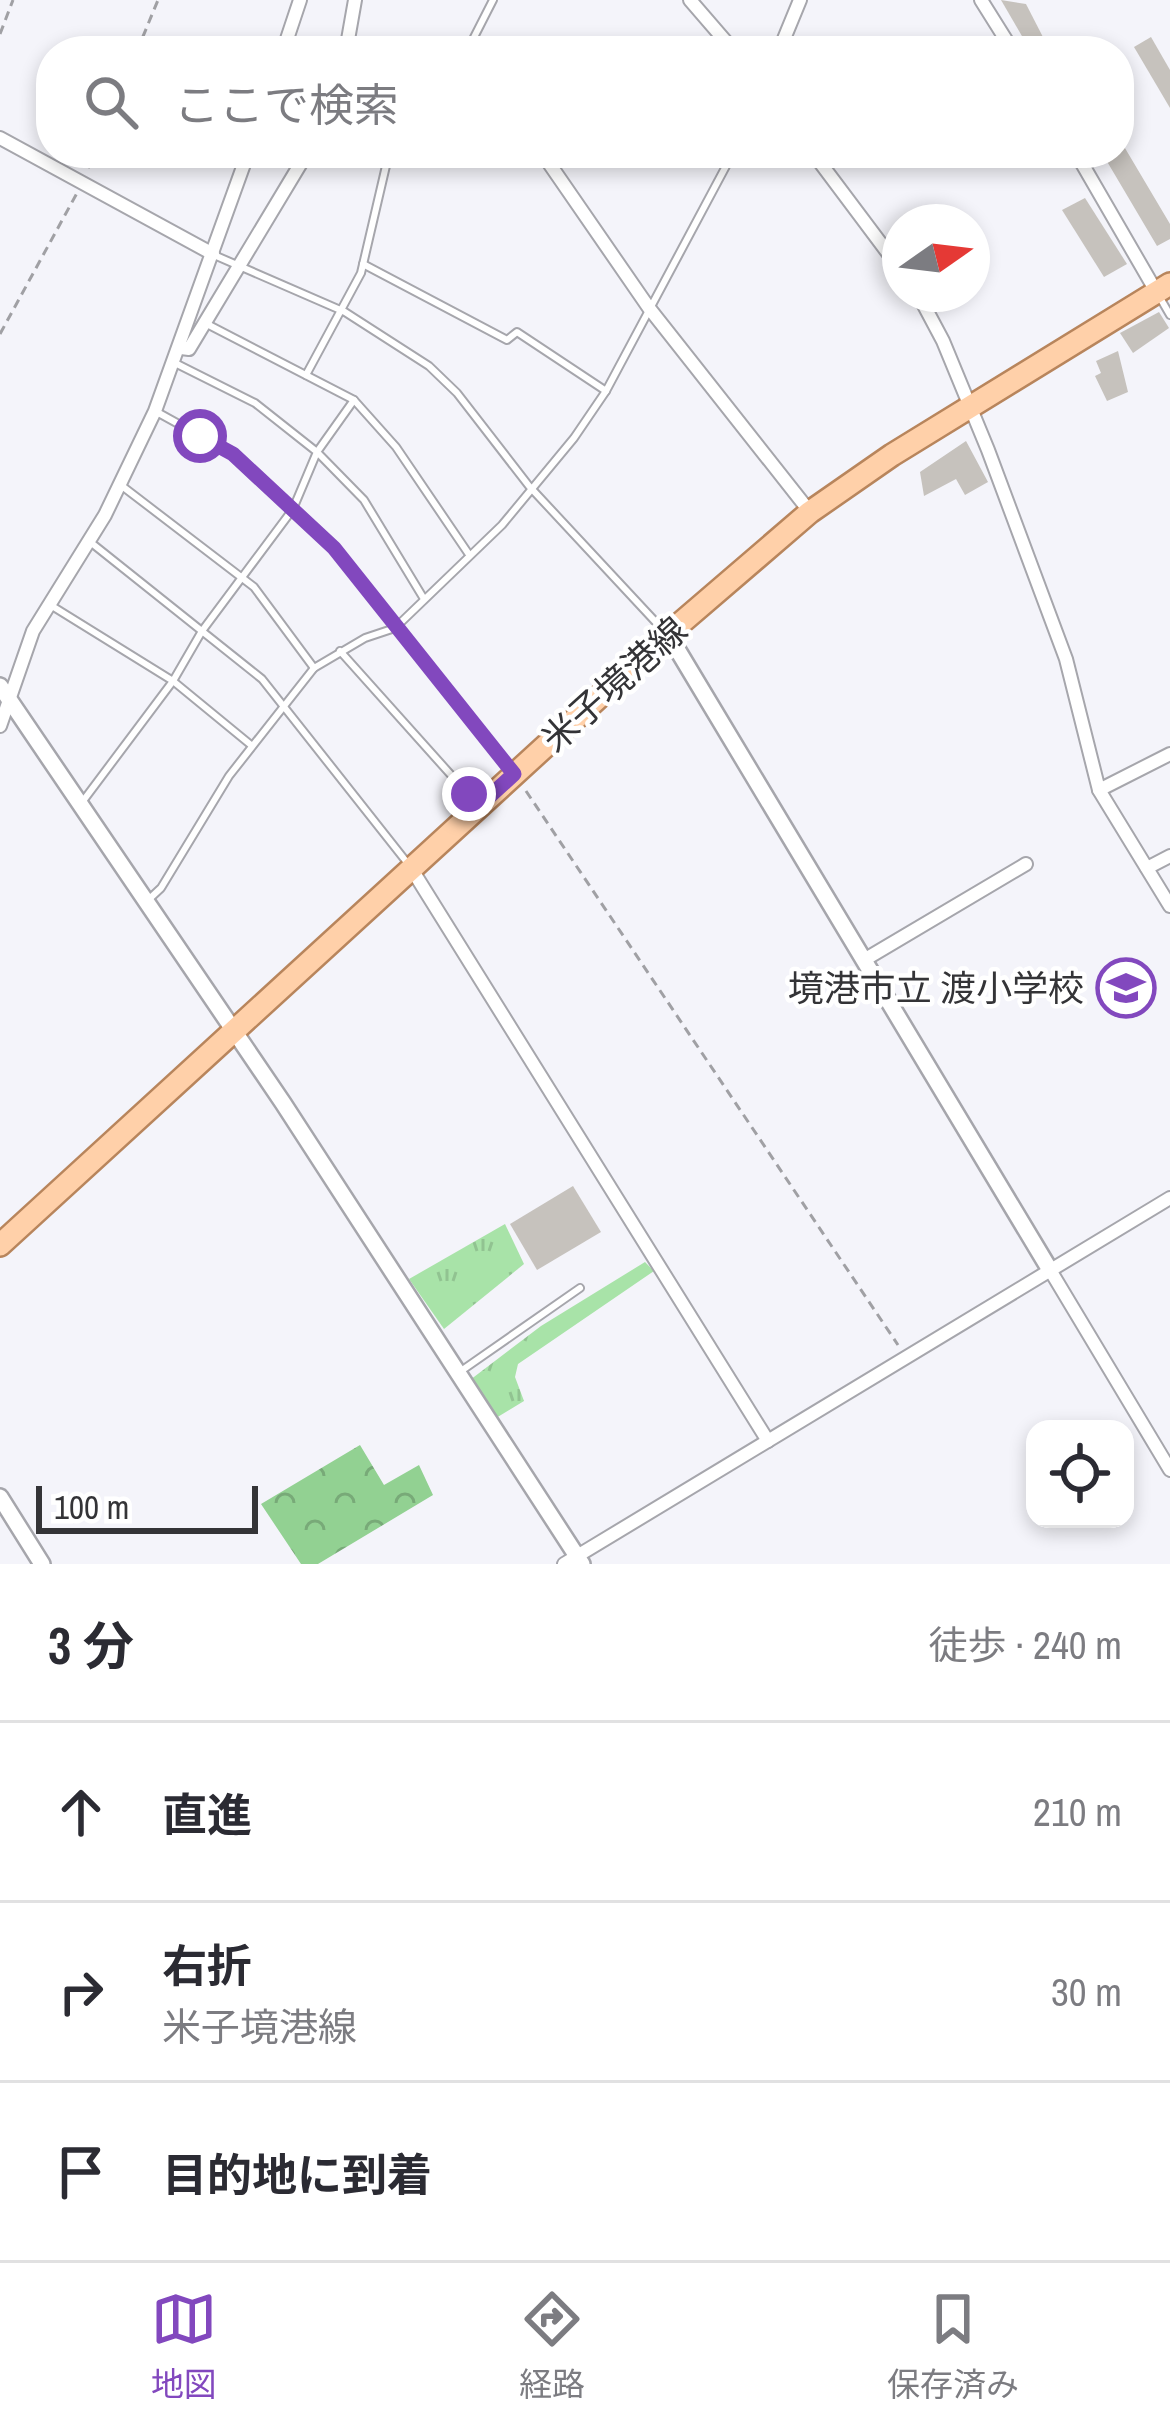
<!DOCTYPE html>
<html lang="ja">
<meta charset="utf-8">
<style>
body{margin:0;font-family:"Archivo Narrow","Noto Sans JP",sans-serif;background:#f2f2f3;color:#2b2b33}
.controls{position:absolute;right:36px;bottom:36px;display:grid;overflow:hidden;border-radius:24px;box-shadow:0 6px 18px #0003}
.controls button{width:108px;height:108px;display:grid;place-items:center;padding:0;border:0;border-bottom:3px solid #e1e1e2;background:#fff;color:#2b2b33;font:60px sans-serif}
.compass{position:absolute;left:882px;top:204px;width:108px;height:108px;border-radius:50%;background:#fff;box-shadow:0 6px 18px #0003;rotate:76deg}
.scale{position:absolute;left:36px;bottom:30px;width:222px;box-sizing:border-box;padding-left:12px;border:6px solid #343437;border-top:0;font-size:33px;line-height:42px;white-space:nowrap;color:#343437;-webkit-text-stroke:9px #fff;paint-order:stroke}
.stop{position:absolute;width:36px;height:36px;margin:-27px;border:9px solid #8248be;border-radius:50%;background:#fff}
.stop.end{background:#8248be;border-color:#fff;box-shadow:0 3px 12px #0008}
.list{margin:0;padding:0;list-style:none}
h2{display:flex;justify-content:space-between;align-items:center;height:156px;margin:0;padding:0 48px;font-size:51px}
h2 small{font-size:39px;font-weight:400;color:#7c7c81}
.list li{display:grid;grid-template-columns:78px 1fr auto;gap:36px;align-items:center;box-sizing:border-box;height:180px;padding:0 48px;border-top:3px solid #e1e1e2}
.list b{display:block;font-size:45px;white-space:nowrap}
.list p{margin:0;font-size:39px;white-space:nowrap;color:#7c7c81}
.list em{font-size:39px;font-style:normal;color:#7c7c81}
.icon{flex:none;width:66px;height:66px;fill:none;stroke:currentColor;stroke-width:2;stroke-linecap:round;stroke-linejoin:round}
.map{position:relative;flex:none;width:1170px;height:1564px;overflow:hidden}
.search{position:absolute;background:#fff;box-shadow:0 6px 18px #0003;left:36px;right:36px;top:36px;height:132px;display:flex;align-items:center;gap:30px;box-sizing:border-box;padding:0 42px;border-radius:48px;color:#7c7c81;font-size:45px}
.sheet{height:696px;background:#fff}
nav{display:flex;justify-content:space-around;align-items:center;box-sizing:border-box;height:168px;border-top:3px solid #e1e1e2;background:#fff;font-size:33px;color:#7c7c81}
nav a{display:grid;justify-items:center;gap:6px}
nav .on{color:#8248be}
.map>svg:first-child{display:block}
</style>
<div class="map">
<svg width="1170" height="1564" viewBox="0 0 1170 1564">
<defs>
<pattern id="grass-tufts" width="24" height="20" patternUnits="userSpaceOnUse" patternTransform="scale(3)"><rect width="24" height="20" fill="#a8e3a8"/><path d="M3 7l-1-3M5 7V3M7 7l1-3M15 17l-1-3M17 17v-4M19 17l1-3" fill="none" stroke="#91c391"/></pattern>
<pattern id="forest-crowns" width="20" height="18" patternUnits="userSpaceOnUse" patternTransform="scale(3)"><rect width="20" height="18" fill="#92d192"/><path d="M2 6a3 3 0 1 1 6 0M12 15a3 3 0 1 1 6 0" fill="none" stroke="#78aa78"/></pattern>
</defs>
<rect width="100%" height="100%" fill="#f4f4fa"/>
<!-- grass -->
<g fill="url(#grass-tufts)">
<path d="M505,1224l19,40 -80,65 -35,-50z"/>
<path d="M645,1262l9,9 -136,93 -3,13 9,24 -28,17 -26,-38 71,-54z"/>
</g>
<!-- forest -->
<path fill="url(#forest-crowns)" d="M360,1445l24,40 35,-20 14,30 -115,69h-17l-40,-60z"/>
<!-- building -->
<g fill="#c6c2bd">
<path d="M1001,0l25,4 19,37 -15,9z"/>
<path d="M1151,37l19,33v38l-36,-61z"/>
<path d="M1119,138l51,86v15l-13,7 -55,-93h17z"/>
<path d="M1085,198l42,66 -23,13 -42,-67z"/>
<path d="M1159,312l10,16 -36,25 -13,-20z"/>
<path d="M1118,351l10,41 -21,9 -12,-25 6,-3 -5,-12z"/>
<path d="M966,441l22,41 -23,13 -9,-16 -32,17 -4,-24z"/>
<path d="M573,1186l28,46 -64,38 -27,-46z"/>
</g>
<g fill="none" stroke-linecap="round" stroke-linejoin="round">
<defs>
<g id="service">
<path d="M467,51l26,-51"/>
<path d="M214,255l131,57 84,54 28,27 72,93 136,146"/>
<path d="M363,264l144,76 10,-8 89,59"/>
<path d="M1159,296l11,19"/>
<path d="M205,323l149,77 42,47 72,106"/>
<path d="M175,363l80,40 62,49 -24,57 -91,122 -29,50 78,64"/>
<path d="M306,375l55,-102 28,-120"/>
<path d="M354,400l-37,52 47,48 60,99"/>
<path d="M155,411l78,43 101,94 178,223"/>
<path d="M122,486l132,101 60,81"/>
<path d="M89,541l173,138 147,186"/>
<path d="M52,606l121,75 -93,124"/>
<path d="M340,651l137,153"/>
<path d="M146,902l15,-14 68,-112 85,-108 51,-30 30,-10 107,-103 72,-87 32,-47 127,-238"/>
<path d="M461,1371l119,-83"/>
</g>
<g id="minor">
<path d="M690,0l44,51"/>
<path d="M981,0l32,51"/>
<path d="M283,51l17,-51"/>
<path d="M346,51l9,-51"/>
<path d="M779,51l21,-51"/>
<path d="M0,138l213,116"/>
<path d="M542,153l107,155 161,204"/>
<path d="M813,153l87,116"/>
<path d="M1076,153l81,140"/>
<path d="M918,294l25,47 45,109 78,209 33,131 71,116"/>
<path d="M181,348l8,1 118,-196"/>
<path d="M0,726l33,-95 72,-116 50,-104 93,-258"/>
<path d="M1099,790l71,-36"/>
<path d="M411,868l357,573"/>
<path d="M1147,868l23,-12"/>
<path d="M864,960l162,-96"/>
<path d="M1050,1270l120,200"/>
<path d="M564,1564l606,-366"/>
</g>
<g id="tertiary">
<path d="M668,634l382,636"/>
<path d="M0,686l283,417 299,461"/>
<path d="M0,1497l42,67"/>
</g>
<path id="primary" d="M0,1245l668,-611 142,-122 82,-57 278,-171"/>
</defs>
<!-- service casing -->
<use href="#service" stroke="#a6a6ac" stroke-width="10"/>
<!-- minor casing -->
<use href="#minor" stroke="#a6a6ac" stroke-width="16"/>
<!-- tertiary casing -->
<use href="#tertiary" stroke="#a6a6ac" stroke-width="20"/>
<!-- primary casing -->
<use href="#primary" stroke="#b8855c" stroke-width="26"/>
<!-- path -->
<g stroke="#a0a0a4" stroke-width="3" stroke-dasharray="9 6" stroke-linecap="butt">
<path d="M0,34l13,-34"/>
<path d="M137,51l21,-51"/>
<path d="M88,168l7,-15"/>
<path d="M0,334l77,-141"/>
<path d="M526,791l372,554"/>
</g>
<!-- service -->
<use href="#service" stroke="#fff" stroke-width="6"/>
<!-- minor -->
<use href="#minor" stroke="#fff" stroke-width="12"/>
<!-- tertiary -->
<use href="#tertiary" stroke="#fff" stroke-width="15"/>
<!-- primary -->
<use href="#primary" stroke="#ffd0a9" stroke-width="21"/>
</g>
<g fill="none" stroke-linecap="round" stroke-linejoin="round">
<!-- route -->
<path stroke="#8248be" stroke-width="15" d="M200,436l33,18 101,94 180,226 -35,32 -10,-12"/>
</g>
<!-- icons -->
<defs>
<symbol id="school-ring" viewBox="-11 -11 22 22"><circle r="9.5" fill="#fff" stroke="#8248be" stroke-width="1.5"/><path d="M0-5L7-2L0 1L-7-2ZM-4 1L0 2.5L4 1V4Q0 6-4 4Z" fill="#8248be"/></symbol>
</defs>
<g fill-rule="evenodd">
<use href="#school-ring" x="1093" y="955" width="66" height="66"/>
</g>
<g text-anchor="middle" stroke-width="9" stroke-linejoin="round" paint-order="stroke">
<!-- street labels -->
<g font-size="36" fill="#343437" stroke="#fff">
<text transform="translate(614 684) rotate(-42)" y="13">米子境港線</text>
</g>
<!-- poi labels -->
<g font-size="36" fill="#343437" stroke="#fff" text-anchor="end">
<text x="1084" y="1001">境港市立 渡小学校</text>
</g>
</g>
</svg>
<div class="controls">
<button><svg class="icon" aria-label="locate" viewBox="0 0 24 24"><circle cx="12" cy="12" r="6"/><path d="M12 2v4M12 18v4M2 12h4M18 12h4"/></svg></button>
</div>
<svg class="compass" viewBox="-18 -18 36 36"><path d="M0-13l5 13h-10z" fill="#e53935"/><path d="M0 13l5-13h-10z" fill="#7c7c81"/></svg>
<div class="scale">100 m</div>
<div class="stop" style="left:200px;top:436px"></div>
<div class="stop end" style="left:469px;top:794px"></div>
<div class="search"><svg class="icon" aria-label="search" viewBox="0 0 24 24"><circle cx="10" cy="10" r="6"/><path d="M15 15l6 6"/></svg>ここで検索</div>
</div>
<section class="sheet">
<h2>3 分<small>徒歩 · 240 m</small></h2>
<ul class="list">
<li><svg class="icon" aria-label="ahead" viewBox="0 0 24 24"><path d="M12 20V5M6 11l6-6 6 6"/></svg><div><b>直進</b></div><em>210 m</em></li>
<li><svg class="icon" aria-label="right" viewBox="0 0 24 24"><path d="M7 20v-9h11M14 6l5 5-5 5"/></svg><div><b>右折</b><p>米子境港線</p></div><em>30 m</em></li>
<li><svg class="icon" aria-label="arrive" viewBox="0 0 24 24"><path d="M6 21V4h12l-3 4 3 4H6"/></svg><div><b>目的地に到着</b></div></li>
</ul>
</section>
<nav>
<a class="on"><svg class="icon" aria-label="map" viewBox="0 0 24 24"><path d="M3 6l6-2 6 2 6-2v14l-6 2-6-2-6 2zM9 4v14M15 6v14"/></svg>地図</a>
<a><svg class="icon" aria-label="directions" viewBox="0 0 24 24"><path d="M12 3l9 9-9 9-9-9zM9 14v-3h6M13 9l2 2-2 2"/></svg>経路</a>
<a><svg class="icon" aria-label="saved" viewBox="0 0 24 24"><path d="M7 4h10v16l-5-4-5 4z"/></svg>保存済み</a>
</nav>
